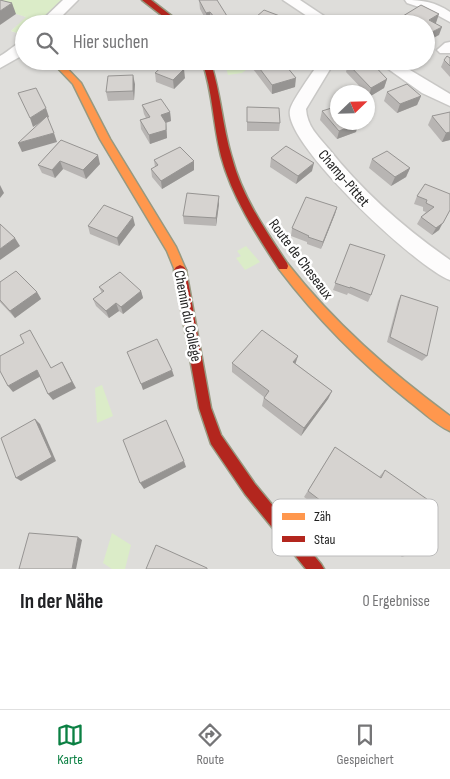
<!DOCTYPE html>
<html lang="de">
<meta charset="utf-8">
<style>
body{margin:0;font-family:"Sofia Sans Condensed",sans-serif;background:#f2f2f2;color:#202124}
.compass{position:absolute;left:330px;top:85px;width:45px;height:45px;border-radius:50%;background:#fff;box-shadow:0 1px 4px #0004;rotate:67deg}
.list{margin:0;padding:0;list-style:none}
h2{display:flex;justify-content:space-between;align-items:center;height:65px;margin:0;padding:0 20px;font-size:21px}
h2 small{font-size:16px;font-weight:400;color:#757577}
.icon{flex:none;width:28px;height:28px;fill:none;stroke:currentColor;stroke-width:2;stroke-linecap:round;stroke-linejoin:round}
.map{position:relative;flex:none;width:450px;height:569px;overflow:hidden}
.search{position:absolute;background:#fff;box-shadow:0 1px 4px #0004;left:15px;right:15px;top:15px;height:55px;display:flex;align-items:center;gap:12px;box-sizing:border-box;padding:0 18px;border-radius:28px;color:#757577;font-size:19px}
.sheet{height:140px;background:#fff}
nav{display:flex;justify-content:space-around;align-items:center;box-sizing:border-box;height:70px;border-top:1px solid #e0e0e0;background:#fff;font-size:14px;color:#757577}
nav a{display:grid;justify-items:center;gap:2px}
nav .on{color:#0b8043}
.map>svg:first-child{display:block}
</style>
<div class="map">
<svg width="450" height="569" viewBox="0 0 450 569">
<rect width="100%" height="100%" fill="#efede9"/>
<!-- residential -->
<path fill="#deddda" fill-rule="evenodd" d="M71,0h379v569h-450v-560l27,8 -16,14 6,2 7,-6v34h402v-37h-399l6,-6zM338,92h30v30h-30z"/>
<!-- grass -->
<g fill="#dbecc8">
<path d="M0,0h71l-25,23 -13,-5 -6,6h-3v3l-7,6 -6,-2 15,-14 -26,-8z"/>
<path d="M224,61h19l3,9 -4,3 -14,2z"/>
<path d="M246,246l14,16 -15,8 -9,-12 5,-2 -4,-5z"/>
<path d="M102,385l11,31 -16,7 -2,-35z"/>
<path d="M112,533l19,12 -6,24h-13l-9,-6z"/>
</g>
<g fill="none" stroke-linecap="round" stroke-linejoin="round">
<defs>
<g id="street">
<path d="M63,0h15l-24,24h-16z"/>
<path d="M283,0h17l36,24h-17z"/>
<path d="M405,0c18,0 30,2 45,12v10l-22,-12 -21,-7z"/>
<path d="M24,41l-1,14 -23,13v-12c8,-4 16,-13 24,-15z"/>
<path d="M450,42v11h-10l-3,-3 8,-7z"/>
<path d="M320,61h15l-29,48c1,17 12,27 22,39 35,44 76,80 122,112v20c-32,-11 -167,-137 -160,-170 2,-10 24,-39 30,-49z"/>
<path d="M377,61h18l55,33v12l-28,-13z"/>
</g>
<g id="slow">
<path d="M51,61h9l21,22 29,56 66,108 10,23 -2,3h-8l-9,-22 -67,-112 -27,-55z"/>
<path d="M283,261l4,2c47,60 102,108 163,153v15c-14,-6 -28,-20 -40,-29 -49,-39 -93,-83 -131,-133l-1,-3 1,-3z"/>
</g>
<g id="jam">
<path d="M142,0h9l31,24h-9z"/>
<path d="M202,61h8c11,31 12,65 22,97 10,38 33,72 55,105l1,3 -1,3h-8c-23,-35 -47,-72 -58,-113 -8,-31 -8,-64 -19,-95z"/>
<path d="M180,265l4,2 2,3 25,138 10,27 34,49 66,80 3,5h-18l-61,-75 -34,-50 -12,-36 -25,-138 2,-3z"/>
</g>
</defs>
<!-- street casing -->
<use href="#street" stroke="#c8c7c5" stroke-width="3"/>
<!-- slow casing -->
<use href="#slow" stroke="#979980" stroke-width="3"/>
<!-- jam casing -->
<use href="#jam" stroke="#979980" stroke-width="3"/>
<!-- street -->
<use href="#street" fill="#fdfcfc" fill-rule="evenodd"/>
<!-- slow -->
<use href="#slow" fill="#ff974d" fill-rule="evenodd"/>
<!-- jam -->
<use href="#jam" fill="#b3261e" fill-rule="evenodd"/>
</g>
<!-- wall -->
<g fill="#b8b5b3">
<path d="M199,0l33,24h-19l-3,-3 -3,1 -7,-13z"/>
<path d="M450,58v19l-9,-10 3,-7z"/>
<path d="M84,61h29l-13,9z"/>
<path d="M247,61h38l-2,1 12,25 -23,7z"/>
<path d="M348,64l39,15 -3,9 -15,9 -1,-2v-3h-3l-19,-20z"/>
<path d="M155,73l30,5 -11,11 -18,-7z"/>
<path d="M135,84l-1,16 -26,1 -2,-9z"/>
<path d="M387,92l34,4 -4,9 -20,8 -13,-12z"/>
<path d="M142,105l28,7 1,9 -5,2 1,15 -17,6 -9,-15 -1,-9 6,-2 -2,-4z"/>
<path d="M247,107l33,16 -1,8h-32z"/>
<path d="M322,111l36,12 -2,9 -19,7 -17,-19z"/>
<path d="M450,113v27l-8,2 -14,-17 4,-9z"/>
<path d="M61,140l39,24 -14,15 -23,-10 -8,9 -13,-5 -4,-8z"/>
<path d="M271,158l41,13 -16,13 -26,-17z"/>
<path d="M372,159l38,9 -4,9 -15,9 -22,-18z"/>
<path d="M154,160l40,1v9l-32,19 -10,-12 -1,-8 4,-2z"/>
<path d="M450,194l-11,36 -7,5 -15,-11 4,-7 5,-5 -3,-1v-4l-9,-3 3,-8z"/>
<path d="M219,204l-3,22 -32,-2 -1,-8z"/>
<path d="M337,207l-2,7 -14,35 -14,-5v-2l-16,-6 1,-8z"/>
<path d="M135,225l-16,21 -29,-12 -2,-8z"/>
<path d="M350,244l21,51 -3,7 -20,-9 -1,2 -14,-5z"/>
<path d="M0,282l37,10 4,7 -26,19 -15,-16z"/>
<path d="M99,287l42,4 2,7 -20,16 -4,-3 -10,7 -13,-12 -3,-7 9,-6z"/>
<path d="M401,295l26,61 -5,5 -35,-19 11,-41z"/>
<path d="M232,363l64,1 36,27 -4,8 -27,37 -39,-30 2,-9 -32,-25z"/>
<path d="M335,447l44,30 6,-7 25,84 -8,3 -46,-34 -2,3 -5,4 -45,-33z"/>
</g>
<!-- shaded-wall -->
<g fill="#969492">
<path d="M12,3l4,11 -16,11v-14z"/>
<path d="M210,12v9l-3,1 -1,-9z"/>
<path d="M439,14l-3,9 -9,5 2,-8z"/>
<path d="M442,27l-3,8 -13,7v-7z"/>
<path d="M98,61h15l-13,9z"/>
<path d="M184,69l1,9 -11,11 -1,-9z"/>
<path d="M133,75l2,9 -1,16 -1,-9z"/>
<path d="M296,78l-1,9 -23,7v-9z"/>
<path d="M387,79l-3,9 -15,9 2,-9z"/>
<path d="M421,96l-4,9 -20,8 3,-9z"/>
<path d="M46,108l3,9 -16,10 -3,-9z"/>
<path d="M170,112l1,9 -9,3 -1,-9z"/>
<path d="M166,123l1,15 -17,6 -1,-9z"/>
<path d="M358,123l-2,9 -19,7 2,-8z"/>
<path d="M450,132v8l-8,2 4,-9z"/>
<path d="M54,133l3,9 -35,10 -4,-9z"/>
<path d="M98,155l2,9 -14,15 -3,-9z"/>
<path d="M60,161l3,8 -8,9 -3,-8z"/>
<path d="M194,161v9l-32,19 -1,-8z"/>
<path d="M314,163l-2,8 -16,13 2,-8z"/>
<path d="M410,168l-4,9 -15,9 4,-9z"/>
<path d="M0,185l4,8 -4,5z"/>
<path d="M219,196v8l-3,22v-8z"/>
<path d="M337,207l-2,7 -14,35 2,-7z"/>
<path d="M450,210l-11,20 -7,5 4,-7z"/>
<path d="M133,217l2,8 -16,21 -2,-8z"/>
<path d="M15,238l5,8 -20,14v-11z"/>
<path d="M141,291l2,7 -20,16 -2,-7z"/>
<path d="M37,292l4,7 -26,19 -5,-7z"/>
<path d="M116,303l3,8 -10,7 -3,-7z"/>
<path d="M298,356l-3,9 -2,-3z"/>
<path d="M62,362l14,26 -23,12 -5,-6z"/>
<path d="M37,370l4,6 -28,16 -5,-6z"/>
<path d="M172,370l2,6 -31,14 -2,-6z"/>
<path d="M332,391l-4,8 -27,37 3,-8z"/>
<path d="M35,419l5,5 16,37 -35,20 -5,-3z"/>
<path d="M184,461l2,6 -42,22 -4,-6z"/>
<path d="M78,537l4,3 -6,29h-4z"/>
</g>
<!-- building -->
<g fill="#d6d3d0" stroke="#969492">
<path d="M0,0l12,3 -12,8z"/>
<path d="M199,0h18l15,24h-12l-10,-12 -4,1z"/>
<path d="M421,5l18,9 -10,6 13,7 -16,8v-11h-42l19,-8z"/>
<path d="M264,10l37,14h-53z"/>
<path d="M447,56l3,2v8l-6,-6z"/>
<path d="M168,61h4l6,3 6,5 -11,11 -18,-7z"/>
<path d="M254,61h28l14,17 -24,7z"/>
<path d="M357,61h13l17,18 -16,9 -23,-24z"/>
<path d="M133,75v16l-27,1 2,-16z"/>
<path d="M407,84l14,12 -21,8 -13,-12z"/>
<path d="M36,88l10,20 -16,10 -12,-25z"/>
<path d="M161,99l9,13 -9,3 5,8v7l-17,5 -9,-15 10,-3 -8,-12z"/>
<path d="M338,106v16h19l1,1 -19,8 -17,-20z"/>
<path d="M247,107l32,1 1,15 -33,-1z"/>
<path d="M450,112v20l-4,1 -14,-17z"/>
<path d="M47,116l7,17 -36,10z"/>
<path d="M61,140l37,15 -15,15 -23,-9 -8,9 -14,-5z"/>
<path d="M286,146l28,17 -16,13 -27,-18z"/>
<path d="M180,147l14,14 -33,20 -10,-12 7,-4 -4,-5z"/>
<path d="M387,151l23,17 -15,9 -23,-18z"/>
<path d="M425,184l25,10v16l-7,13 -7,5 -15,-11 13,-10 -8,-4 1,-3 -10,-4z"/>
<path d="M187,193l32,3 -3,22 -33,-2z"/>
<path d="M306,197l31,10 -14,35 -15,-5 1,-1 -17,-8z"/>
<path d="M104,205l29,12 -16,21 -29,-12z"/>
<path d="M0,224l15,14 -15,11z"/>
<path d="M350,244l35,11 -14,40 -21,-8v1l-15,-5z"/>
<path d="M16,271l21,21 -27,19 -10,-11v-18z"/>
<path d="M120,272l21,19 -20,16 -5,-4 -10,8 -13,-12 11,-8 -5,-4z"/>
<path d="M401,295l37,12 -11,49 -37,-19z"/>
<path d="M30,330l21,38 11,-6 10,20 -24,12 -11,-24 -29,16 -8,-15v-15l24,-13 -4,-8z"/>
<path d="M262,330l36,26 -5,6 39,29 -28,37 -40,-30 5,-7 -37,-28z"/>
<path d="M157,339l15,31 -31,14 -14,-32z"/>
<path d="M35,419l17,38 -36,21 -15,-40z"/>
<path d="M166,420l18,41 -44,22 -17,-43z"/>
<path d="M335,447l46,31 4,-8 49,34 -24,50 -51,-37 -5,9 -46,-35z"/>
<path d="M29,533l49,4 -6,32h-53z"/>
<path d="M156,545l51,23v1h-61z"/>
</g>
<g text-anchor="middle" stroke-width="5" stroke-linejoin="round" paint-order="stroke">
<!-- street labels -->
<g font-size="15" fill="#212121" stroke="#fff">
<text transform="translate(344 178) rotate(49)" y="5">Champ-Pittet</text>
<text transform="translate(301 259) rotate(53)" y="5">Route de Cheseaux</text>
<text transform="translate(188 316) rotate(79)" y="5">Chemin du Collège</text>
</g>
</g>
<!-- legend -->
<rect x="272" y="499" width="166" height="57" rx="8" fill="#fff" stroke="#bcbcbc" stroke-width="1"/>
<rect x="282" y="513" width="23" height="7" fill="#ff974d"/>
<rect x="282" y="536" width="23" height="6" fill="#b3261e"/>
<g font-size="14" fill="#212121">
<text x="314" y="521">Zäh</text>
<text x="314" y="544">Stau</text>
</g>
</svg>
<svg class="compass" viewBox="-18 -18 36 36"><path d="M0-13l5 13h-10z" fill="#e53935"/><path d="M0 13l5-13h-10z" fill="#757577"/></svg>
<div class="search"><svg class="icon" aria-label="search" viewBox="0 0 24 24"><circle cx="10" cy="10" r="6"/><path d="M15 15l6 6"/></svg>Hier suchen</div>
</div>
<section class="sheet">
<h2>In der Nähe<small>0 Ergebnisse</small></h2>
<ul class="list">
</ul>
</section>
<nav>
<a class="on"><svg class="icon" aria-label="map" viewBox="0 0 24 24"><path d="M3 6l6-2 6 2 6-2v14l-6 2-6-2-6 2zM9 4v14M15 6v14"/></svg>Karte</a>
<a><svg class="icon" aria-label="directions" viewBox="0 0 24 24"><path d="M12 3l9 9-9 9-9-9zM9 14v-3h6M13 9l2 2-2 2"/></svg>Route</a>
<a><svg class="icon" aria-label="saved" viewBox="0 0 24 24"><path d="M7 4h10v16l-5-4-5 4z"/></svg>Gespeichert</a>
</nav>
